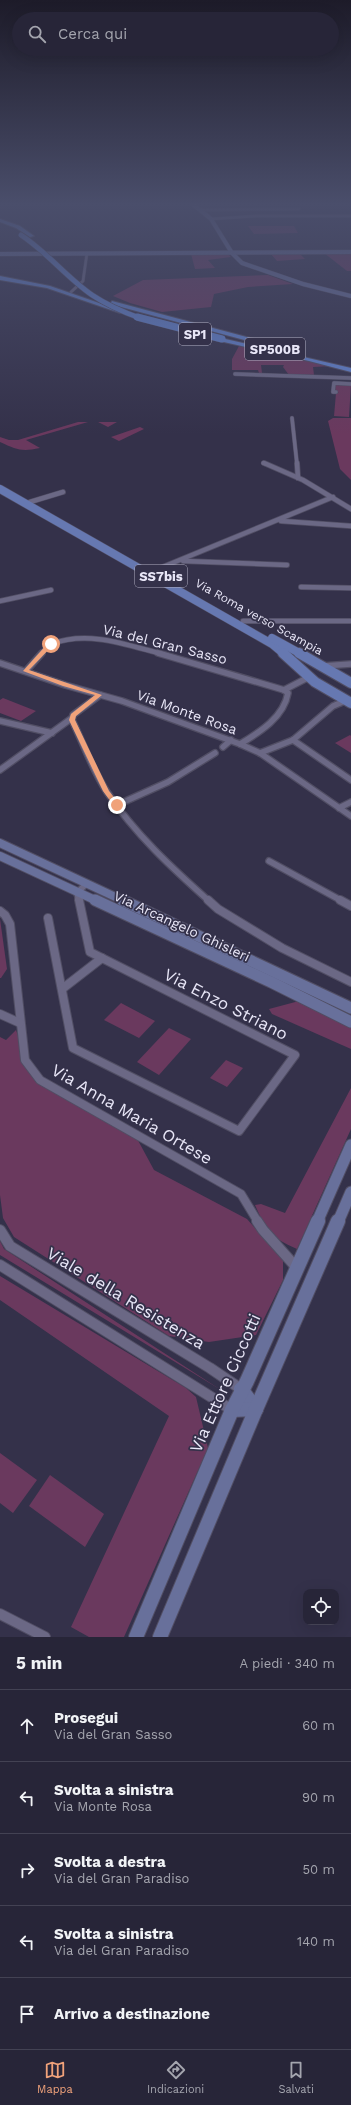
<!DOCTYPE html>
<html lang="it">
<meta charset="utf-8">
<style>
body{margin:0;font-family:"Work Sans",sans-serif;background:#2f2d40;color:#f1f3f6}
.controls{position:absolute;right:12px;bottom:12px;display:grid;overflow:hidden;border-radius:8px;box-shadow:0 4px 16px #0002}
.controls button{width:36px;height:36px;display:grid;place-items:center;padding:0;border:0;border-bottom:1px solid #434253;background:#272538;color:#f1f3f6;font:20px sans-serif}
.stop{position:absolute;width:12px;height:12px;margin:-9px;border:3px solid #f0a27a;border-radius:50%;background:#fff}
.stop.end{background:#f0a27a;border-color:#fff;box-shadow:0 1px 4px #0008}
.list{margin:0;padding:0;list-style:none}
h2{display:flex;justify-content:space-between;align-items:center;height:52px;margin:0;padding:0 16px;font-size:17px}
h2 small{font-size:13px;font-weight:400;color:#a4a5ae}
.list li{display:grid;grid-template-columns:26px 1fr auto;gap:12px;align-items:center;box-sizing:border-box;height:72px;padding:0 16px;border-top:1px solid #434253}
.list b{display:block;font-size:15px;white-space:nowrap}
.list p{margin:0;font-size:13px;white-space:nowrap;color:#a4a5ae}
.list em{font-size:13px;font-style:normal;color:#a4a5ae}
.icon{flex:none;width:22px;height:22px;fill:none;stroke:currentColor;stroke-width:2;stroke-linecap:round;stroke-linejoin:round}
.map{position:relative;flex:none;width:351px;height:1637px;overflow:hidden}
.search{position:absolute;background:#272538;box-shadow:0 4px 16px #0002;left:12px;right:12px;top:12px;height:44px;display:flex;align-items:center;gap:10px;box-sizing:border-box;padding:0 14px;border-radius:22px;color:#a4a5ae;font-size:15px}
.sheet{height:412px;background:#272538}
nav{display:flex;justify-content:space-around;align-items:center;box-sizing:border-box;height:56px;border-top:1px solid #434253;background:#272538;font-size:11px;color:#a4a5ae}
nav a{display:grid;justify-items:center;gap:2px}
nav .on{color:#f0a27a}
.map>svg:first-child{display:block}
</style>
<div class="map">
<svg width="351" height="1637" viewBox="0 0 351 1637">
<rect width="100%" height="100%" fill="#34314a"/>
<!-- green -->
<g fill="#6a395e">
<path d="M248,226h46l4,7 -44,1z"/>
<path d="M270,253h29l6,6 -28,2z"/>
<path d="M324,253h27v18h-4z"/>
<path d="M191,254h37l3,3 -23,3 7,8 -20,1z"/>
<path d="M268,275l25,9 -45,3 -34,7 -3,13 -49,5 -32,-9 -17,-7 30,-16z"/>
<path d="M239,346l93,20 -19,1 1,8h-25l-6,-8 1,-2h-23l1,8 2,1 -5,-1 -1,-3h-26v-11z"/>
<path d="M351,384l-2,33 -15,-1 2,-23 3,-1h-5l1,-7z"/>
<path d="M333,418h18v62l-11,-11 -12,-48z"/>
<path d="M78,422h39l-9,5 -10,-5h-10l-62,18 14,8c-18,4 -23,2 -40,-6v-5l9,3h9z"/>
<path d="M140,427l4,2 -25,12 -8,-4z"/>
<path d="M3,698l33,13 -15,10 -21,-8v-13z"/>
<path d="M351,736v17l-16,-10 15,-8z"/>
<path d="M0,919l7,50 -6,9h-1z"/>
<path d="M299,1001l52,23v25l-79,-35 -3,-5z"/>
<path d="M121,1003l34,18 -16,17 -35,-18z"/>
<path d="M169,1028l22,11 -32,36 -22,-13z"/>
<path d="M16,1030l13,36 33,26 72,41 20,37 93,49 36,41v20l-27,55 -47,7 -40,-6 -155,-99 -11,-19 -3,-23v-158l6,3z"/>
<path d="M226,1060l17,8 -16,19 -17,-9z"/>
<path d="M351,1088v41l-54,120c-27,-12 -30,-17 -42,-44l6,-1 24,9z"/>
<path d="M0,1241l4,8 217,141 -221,-135z"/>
<path d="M0,1276l186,112 10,9 12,51 -84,189h-35l-18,-10 98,-211 -169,-116z"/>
<path d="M0,1453l37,27 -24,33 -13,-10z"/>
<path d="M50,1475l54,39 -19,33 -56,-41z"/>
</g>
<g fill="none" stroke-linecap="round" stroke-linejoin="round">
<defs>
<g id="street-far5">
<path d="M201,210l98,-1"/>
<path d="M211,219l45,-3h95"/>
<path d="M71,292l12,-11 4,-28"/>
</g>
<g id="street-far4">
<path d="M235,374l116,4"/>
<path d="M336,392h-3l1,-9 17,1"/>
<path d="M292,418l5,46"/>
<path d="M263,463l3,1"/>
</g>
<g id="street-far3">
<path d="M264,463l39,17 48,29"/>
<path d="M297,463l1,15"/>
<path d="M30,502l33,-10"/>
<path d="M281,521l70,5"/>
<path d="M183,561l104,4"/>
<path d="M153,571l180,-74"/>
<path d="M301,587l50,1"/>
<path d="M0,601l51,-11"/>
<path d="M243,621h107"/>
<path d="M41,654c3,-3 7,-9 11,-10 36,-14 75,1 110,10"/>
</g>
<g id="street-far2">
<path d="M158,653l126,37"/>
<path d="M0,663l65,22 57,16 118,43 20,9 91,63"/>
<path d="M323,666l28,-2"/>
<path d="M26,671l16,-18"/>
<path d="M284,690l25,-13"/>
<path d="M100,695l-27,20 -1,5c11,23 21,51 35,72 28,42 65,76 102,109"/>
<path d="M0,721l52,12"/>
<path d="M293,740l58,40"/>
<path d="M240,744c20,-12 44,-27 48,-51l-4,-3"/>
<path d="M223,747l8,-7"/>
<path d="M260,753l33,-13 40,-34 14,-6"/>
<path d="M0,770l72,-52"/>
<path d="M117,805l51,-23 47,-29"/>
<path d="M339,808l12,-6"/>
<path d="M269,861l73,40"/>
<path d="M79,901l-2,-8 9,-9"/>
</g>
<g id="street-far1">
<path d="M208,900l10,9 64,39 69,34"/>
<path d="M340,900l11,6"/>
<path d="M0,911l5,4 5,9 15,136 15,20 201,114 17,28"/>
<path d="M48,918l25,130 166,83 56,-76 -205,-103 -11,-52"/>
<path d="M62,989l40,-31"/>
<path d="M0,1014l20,9"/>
</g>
<g id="street">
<path d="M257,1221l6,9 33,37"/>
<path d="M0,1230l10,16 200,122 31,21"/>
<path d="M0,1265l232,145"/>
<path d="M0,1614l45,23"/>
</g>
<g id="secondary-far3">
<path d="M194,205l17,14 21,34 10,10 61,21 48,12"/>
<path d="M0,254l351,-2"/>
</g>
<g id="secondary-far2">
<path d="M0,843l124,58"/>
<path d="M0,856l97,45"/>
</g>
<g id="secondary-far1">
<path d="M95,900l176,82 80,40"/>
<path d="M122,900l229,108"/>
<path d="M317,1222l34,-77"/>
<path d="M338,1222l13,-30"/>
</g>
<g id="secondary">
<path d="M241,1389l15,20"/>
<path d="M232,1410l24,-1"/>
<path d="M136,1637l96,-227 15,-29 71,-160"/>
<path d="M160,1637l96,-228 82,-188"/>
</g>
<g id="primary-far1">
<path d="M0,489l272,155 12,10"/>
<path d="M272,638l29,16"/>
</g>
<g id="primary">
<path d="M283,653l32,29 36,21"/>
<path d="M299,653l52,30"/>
</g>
<g id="highway">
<path d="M0,219l20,7 14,10 -4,1 -14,-9 -16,-6z"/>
<path d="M0,276l50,10 75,26 -5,1 -73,-25 -47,-8z"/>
<path d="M112,301l142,38 1,1 -3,2 -142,-38z"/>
<path d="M208,335l143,33v4l-42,-11 -103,-23v-2z"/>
</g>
</defs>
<!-- street-far5 casing -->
<use href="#street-far5" stroke="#514e64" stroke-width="3.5"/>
<!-- street-far4 casing -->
<use href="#street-far4" stroke="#514e64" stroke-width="4.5"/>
<!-- street-far3 casing -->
<use href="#street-far3" stroke="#514e64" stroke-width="6"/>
<!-- street-far2 casing -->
<use href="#street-far2" stroke="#514e64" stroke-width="8"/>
<!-- street-far1 casing -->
<use href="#street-far1" stroke="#514e64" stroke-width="10"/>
<!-- street casing -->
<use href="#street" stroke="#514e64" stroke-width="12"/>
<!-- secondary-far3 casing -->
<use href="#secondary-far3" stroke="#514e64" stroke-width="5"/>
<!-- secondary-far2 casing -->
<use href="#secondary-far2" stroke="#514e64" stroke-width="10"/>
<!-- secondary-far1 casing -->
<use href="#secondary-far1" stroke="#514e64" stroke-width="13"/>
<!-- secondary casing -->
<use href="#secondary" stroke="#514e64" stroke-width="16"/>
<!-- primary-far1 casing -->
<use href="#primary-far1" stroke="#514e64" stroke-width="9"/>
<!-- primary casing -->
<use href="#primary" stroke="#514e64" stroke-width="12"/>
<!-- highway casing -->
<use href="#highway" stroke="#514e64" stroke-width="2"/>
<!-- street-far5 -->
<use href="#street-far5" stroke="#6b6885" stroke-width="2.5"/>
<!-- street-far4 -->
<use href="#street-far4" stroke="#6b6885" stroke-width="3.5"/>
<!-- street-far3 -->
<use href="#street-far3" stroke="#6b6885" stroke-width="4.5"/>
<!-- street-far2 -->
<use href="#street-far2" stroke="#6b6885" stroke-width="5.5"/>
<!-- street-far1 -->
<use href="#street-far1" stroke="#6b6885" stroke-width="8"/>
<!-- street -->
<use href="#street" stroke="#6b6885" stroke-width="10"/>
<!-- secondary-far3 -->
<use href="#secondary-far3" stroke="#68709b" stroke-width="4"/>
<!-- secondary-far2 -->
<use href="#secondary-far2" stroke="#68709b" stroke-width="8"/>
<!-- secondary-far1 -->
<use href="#secondary-far1" stroke="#68709b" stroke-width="11"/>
<!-- secondary -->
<use href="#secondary" stroke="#68709b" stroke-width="14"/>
<!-- primary-far1 -->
<use href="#primary-far1" stroke="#6678b1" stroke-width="8"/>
<!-- primary -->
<use href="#primary" stroke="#6678b1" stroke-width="10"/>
<!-- highway -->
<use href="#highway" fill="#6283cf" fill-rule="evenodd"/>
<defs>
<path id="highway-bridge-far1" d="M21,235c26,17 45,42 71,60 15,10 31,17 48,23"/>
<path id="highway-bridge" d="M137,317l85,22"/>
</defs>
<!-- highway-bridge-far1 casing -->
<use href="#highway-bridge-far1" stroke="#514e64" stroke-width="6" stroke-linecap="butt"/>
<!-- highway-bridge casing -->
<use href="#highway-bridge" stroke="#514e64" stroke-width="8" stroke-linecap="butt"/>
<!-- highway-bridge-far1 -->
<use href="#highway-bridge-far1" stroke="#6283cf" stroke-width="5"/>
<!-- highway-bridge -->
<use href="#highway-bridge" stroke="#6283cf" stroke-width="7"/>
</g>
<!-- sky -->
<linearGradient id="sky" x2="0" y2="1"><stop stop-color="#1d1b29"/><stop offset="0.47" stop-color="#4a4e6b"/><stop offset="1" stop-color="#4a4e6b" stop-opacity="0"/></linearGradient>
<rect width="351" height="434" fill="url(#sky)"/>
<!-- route -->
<path fill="#f0a27a" d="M49,642l5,2 -25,26 73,25 -26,21 -1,4 34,71 11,14 -1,1h-5l-11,-15 -34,-71 2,-6 24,-19 -32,-9 -40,-15z"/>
<g text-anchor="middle" stroke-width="3.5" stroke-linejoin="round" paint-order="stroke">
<!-- far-street labels -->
<g font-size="12" fill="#e8e6f7" stroke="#34314a">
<text transform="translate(259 617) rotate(29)" y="4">Via Roma verso Scampia</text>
</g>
<!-- shield labels -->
<g fill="#34314a" stroke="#b2b0c3" stroke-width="1">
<rect x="179" y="323" width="32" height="22" rx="3"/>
<rect x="245" y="338" width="60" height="22" rx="3"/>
<rect x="135" y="565" width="52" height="22" rx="3"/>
</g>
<g font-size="13" font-weight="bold" fill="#e8e6f7">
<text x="195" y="339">SP1</text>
<text x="275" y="354">SP500B</text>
<text x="161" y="581">SS7bis</text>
</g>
<!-- street labels -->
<g font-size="14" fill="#e8e6f7" stroke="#34314a">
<text transform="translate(165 644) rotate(14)" y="5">Via del Gran Sasso</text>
<text transform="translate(187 712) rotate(20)" y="5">Via Monte Rosa</text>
<text transform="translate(182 926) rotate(25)" y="5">Via Arcangelo Ghisleri</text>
</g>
<!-- near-street labels -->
<g font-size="17" fill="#e8e6f7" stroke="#34314a">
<text transform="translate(226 1004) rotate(27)" y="6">Via Enzo Striano</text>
<text transform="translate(132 1114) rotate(30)" y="6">Via Anna Maria Ortese</text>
<text transform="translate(126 1298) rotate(31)" y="6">Viale della Resistenza</text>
<text transform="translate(225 1383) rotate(-66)" y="6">Via Ettore Ciccotti</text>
</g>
</g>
</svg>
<div class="controls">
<button><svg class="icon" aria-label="locate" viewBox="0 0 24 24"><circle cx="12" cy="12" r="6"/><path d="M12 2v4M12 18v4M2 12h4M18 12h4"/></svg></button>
</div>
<div class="stop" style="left:51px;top:644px"></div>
<div class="stop end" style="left:117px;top:805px"></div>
<div class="search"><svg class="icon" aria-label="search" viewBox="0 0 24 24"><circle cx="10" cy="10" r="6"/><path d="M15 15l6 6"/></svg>Cerca qui</div>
</div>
<section class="sheet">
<h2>5 min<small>A piedi · 340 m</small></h2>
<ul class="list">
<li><svg class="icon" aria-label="ahead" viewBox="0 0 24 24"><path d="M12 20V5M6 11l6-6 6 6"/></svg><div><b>Prosegui</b><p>Via del Gran Sasso</p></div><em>60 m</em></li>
<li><svg class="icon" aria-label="left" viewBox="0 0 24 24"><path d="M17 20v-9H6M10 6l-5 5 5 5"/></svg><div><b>Svolta a sinistra</b><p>Via Monte Rosa</p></div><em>90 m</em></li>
<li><svg class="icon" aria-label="right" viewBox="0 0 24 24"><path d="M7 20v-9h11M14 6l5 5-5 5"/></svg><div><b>Svolta a destra</b><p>Via del Gran Paradiso</p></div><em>50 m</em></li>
<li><svg class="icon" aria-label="left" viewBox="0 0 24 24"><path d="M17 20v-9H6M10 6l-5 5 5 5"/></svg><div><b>Svolta a sinistra</b><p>Via del Gran Paradiso</p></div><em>140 m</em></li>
<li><svg class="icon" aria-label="arrive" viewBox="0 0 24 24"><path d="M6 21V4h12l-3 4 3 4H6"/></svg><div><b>Arrivo a destinazione</b></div></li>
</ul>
</section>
<nav>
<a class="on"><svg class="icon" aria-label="map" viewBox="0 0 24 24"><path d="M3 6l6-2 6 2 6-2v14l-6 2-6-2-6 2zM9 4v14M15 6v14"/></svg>Mappa</a>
<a><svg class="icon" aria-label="directions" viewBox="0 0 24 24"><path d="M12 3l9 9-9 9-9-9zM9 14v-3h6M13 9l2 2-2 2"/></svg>Indicazioni</a>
<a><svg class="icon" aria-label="saved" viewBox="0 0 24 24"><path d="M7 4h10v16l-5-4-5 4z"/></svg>Salvati</a>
</nav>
